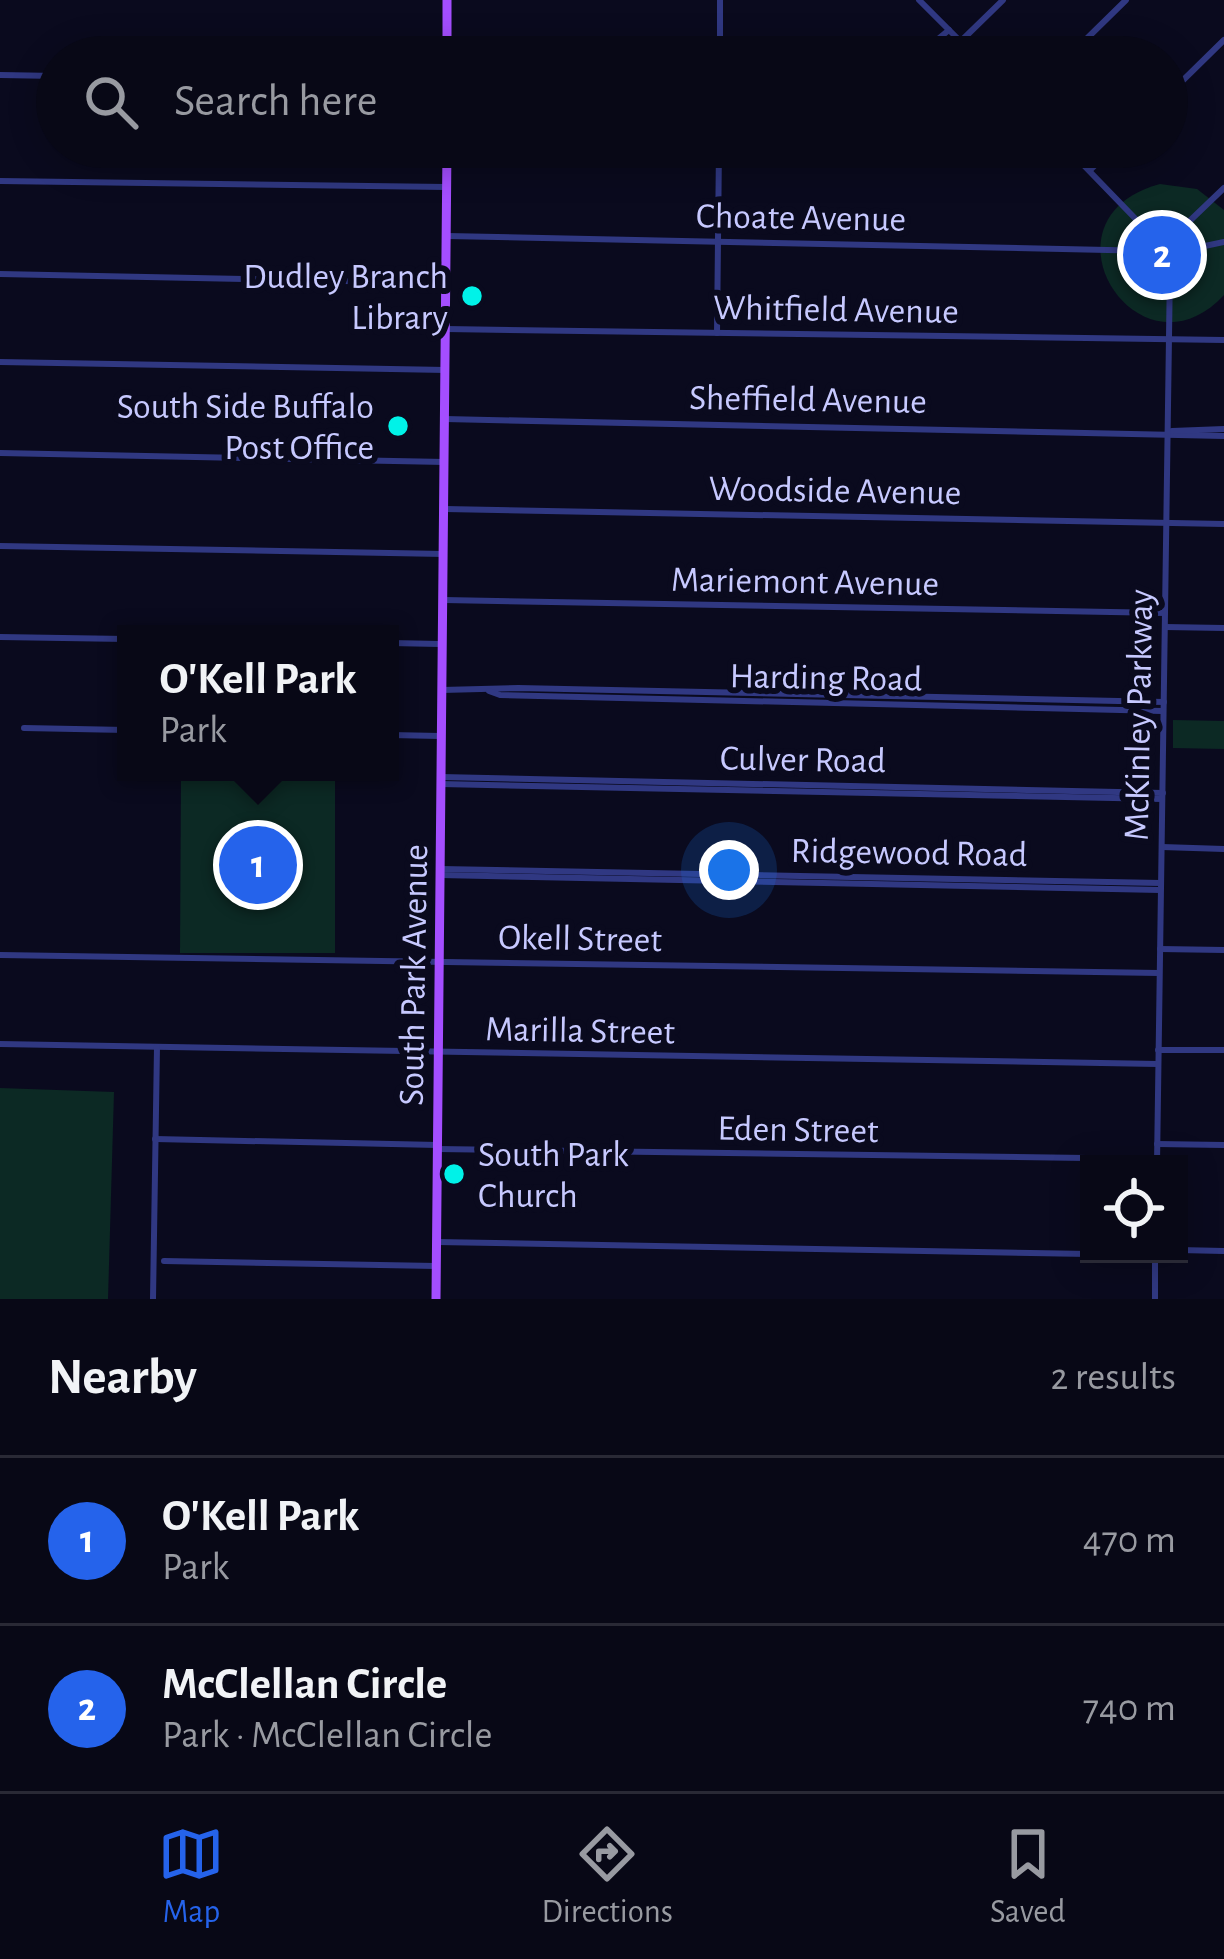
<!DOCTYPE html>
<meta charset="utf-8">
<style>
body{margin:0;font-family:"Alegreya Sans",sans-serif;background:#11111f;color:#f1f3f6}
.controls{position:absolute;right:36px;bottom:36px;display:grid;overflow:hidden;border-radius:0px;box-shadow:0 6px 30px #0003}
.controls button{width:108px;height:108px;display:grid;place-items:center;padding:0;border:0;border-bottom:3px solid #292935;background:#080816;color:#f1f3f6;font:60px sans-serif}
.you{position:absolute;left:729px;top:870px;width:42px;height:42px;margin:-30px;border:9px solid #fff;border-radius:50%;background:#1a73e8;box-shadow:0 0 0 18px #1a73e833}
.badge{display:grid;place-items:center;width:78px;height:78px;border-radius:50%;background:#2563eb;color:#fff;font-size:39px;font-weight:700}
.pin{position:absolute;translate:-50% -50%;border:6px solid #fff;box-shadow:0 3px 12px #0006}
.popup{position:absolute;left:117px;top:625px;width:282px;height:156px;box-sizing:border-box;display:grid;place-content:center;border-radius:0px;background:#080816;filter:drop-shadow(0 3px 9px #0005);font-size:39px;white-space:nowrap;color:#989aa1}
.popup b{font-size:45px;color:#f1f3f6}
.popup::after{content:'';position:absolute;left:50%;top:100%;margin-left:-24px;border:24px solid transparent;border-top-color:#080816}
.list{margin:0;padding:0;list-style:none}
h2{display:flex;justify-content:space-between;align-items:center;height:156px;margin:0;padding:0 48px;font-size:51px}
h2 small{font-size:39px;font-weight:400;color:#989aa1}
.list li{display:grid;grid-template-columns:78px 1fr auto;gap:36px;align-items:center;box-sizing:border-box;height:168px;padding:0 48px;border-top:3px solid #292935}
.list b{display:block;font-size:45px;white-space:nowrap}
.list p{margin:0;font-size:39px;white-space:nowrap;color:#989aa1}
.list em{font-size:39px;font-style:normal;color:#989aa1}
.icon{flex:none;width:66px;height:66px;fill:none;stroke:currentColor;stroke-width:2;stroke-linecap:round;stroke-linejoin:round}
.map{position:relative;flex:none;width:1224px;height:1299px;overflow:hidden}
.search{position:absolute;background:#080816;box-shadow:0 6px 30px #0003;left:36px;right:36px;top:36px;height:132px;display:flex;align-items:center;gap:30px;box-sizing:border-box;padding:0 42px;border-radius:66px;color:#989aa1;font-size:45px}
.sheet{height:492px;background:#080816}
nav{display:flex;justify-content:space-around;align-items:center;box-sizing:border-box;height:168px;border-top:3px solid #292935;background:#080816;font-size:33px;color:#989aa1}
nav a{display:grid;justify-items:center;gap:6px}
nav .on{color:#2563eb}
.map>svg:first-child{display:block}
</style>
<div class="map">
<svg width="1224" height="1299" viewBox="0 0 1224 1299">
<rect width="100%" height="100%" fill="#0a0a1e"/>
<!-- green -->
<g fill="#0c2924">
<path d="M1160,184l37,5 27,21v85c-85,92 -193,-76 -64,-111z"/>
<path d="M1173,720l51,1v28l-51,-1z"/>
<path d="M181,777h154v176h-155z"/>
<path d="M0,1088l114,4 -6,207h-108z"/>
</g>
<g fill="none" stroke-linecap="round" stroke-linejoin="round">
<!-- minor -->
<g stroke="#303882" stroke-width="6">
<path d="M720,0v57"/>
<path d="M919,0l57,57"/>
<path d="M960,42l43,-42"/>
<path d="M447,51l327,6"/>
<path d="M916,57l33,-27"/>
<path d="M1068,57l58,-57"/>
<path d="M0,75l57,1"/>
<path d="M1167,96l57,-56"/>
<path d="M691,147l311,6 24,-6"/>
<path d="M1066,147l91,94"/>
<path d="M1090,170l24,-23"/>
<path d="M0,181l446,6"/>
<path d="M1175,235l49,-47"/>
<circle cx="1170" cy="252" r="16"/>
<path d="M447,236l707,15"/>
<path d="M1186,250l38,-8"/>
<path d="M0,274l446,9"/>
<path d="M446,329l778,11"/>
<path d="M717,333l2,-186"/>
<path d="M0,362l446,8"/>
<path d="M445,419l779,17"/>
<path d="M1172,431l52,-2"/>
<path d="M0,453l445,9"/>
<path d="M445,509l779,15"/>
<path d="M0,546l444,8"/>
<path d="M444,600l721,13"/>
<path d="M1165,627l59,1"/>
<path d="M0,637l126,2"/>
<path d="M390,643l50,1"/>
<path d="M442,690l76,-2 646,14"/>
<path d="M489,691l11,4 662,16"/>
<path d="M24,728l102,2"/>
<path d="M390,735l50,1"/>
<path d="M441,777l722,16"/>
<path d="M441,784l721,15"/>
<path d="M1162,847l62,2"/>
<path d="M441,869l720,14"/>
<path d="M440,875l720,15"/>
<path d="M1160,949l64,1"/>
<path d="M0,955l1159,18"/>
<path d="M0,1044l1158,20"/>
<path d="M1158,1050h66"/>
<path d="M155,1139l283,6"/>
<path d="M1157,1144l67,1"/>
<path d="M437,1149l720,10"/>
<path d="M1157,1164l13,-896"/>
<path d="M437,1242l652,12"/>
<path d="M1179,1250l45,1"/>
<path d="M1104,1254l51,1"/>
<path d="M164,1261l272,5"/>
<path d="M153,1299l4,-252"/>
<path d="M1155,1299v-44"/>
</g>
<!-- major -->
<g stroke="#a44eff" stroke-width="9">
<path d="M447,0v57"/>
<path d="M436,1299l11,-1152"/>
</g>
</g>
<!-- markers -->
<g fill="#00f2e8" stroke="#0a0a1e" stroke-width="4.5">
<circle cx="472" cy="296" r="12"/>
<circle cx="398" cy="426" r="12"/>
<circle cx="454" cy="1174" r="12"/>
</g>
<g text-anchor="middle" stroke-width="12" stroke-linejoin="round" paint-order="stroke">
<!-- street labels -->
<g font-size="36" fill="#c7c9ff" stroke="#0a0a1e">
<text transform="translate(801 216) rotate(1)" y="13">Choate Avenue</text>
<text transform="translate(836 308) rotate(1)" y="13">Whitfield Avenue</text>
<text transform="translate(808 398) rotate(1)" y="13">Sheffield Avenue</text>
<text transform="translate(835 489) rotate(1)" y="13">Woodside Avenue</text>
<text transform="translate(805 580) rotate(1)" y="13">Mariemont Avenue</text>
<text transform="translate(826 676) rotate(1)" y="13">Harding Road</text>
<text transform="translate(1137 715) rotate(-89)" y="13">McKinley Parkway</text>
<text transform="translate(803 758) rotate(1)" y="13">Culver Road</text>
<text transform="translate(909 851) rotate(1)" y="13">Ridgewood Road</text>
<text transform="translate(580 937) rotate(1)" y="13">Okell Street</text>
<text transform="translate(412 975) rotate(-89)" y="13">South Park Avenue</text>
<text transform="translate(580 1029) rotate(1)" y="13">Marilla Street</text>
<text transform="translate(798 1128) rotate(1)" y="13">Eden Street</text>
</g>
<!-- poi labels -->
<g font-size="36" fill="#c7c9ff" stroke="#0a0a1e" text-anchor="end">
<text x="448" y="288">Dudley Branch<tspan x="448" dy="41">Library</tspan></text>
<text x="374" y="418">South Side Buffalo<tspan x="374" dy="41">Post Office</tspan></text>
<text x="478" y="1166" text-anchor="start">South Park<tspan x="478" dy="41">Church</tspan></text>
</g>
</g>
</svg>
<div class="controls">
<button><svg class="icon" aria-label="locate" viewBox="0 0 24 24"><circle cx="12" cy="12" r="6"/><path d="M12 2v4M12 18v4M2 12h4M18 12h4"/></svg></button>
</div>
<div class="you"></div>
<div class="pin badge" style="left:258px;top:865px">1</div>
<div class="popup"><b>O'Kell Park</b>Park</div>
<div class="pin badge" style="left:1162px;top:255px">2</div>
<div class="search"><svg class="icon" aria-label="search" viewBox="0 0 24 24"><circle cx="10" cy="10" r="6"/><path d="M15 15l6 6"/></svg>Search here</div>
</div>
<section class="sheet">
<h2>Nearby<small>2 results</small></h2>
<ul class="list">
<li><span class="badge">1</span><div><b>O'Kell Park</b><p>Park</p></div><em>470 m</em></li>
<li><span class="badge">2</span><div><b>McClellan Circle</b><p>Park · McClellan Circle</p></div><em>740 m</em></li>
</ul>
</section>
<nav>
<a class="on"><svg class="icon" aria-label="map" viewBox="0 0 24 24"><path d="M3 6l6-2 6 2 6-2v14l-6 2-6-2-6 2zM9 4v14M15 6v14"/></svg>Map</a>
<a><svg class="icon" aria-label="directions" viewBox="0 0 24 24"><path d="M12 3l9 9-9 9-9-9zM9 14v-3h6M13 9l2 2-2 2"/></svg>Directions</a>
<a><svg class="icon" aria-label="saved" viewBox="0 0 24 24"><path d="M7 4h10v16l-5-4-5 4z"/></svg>Saved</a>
</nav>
